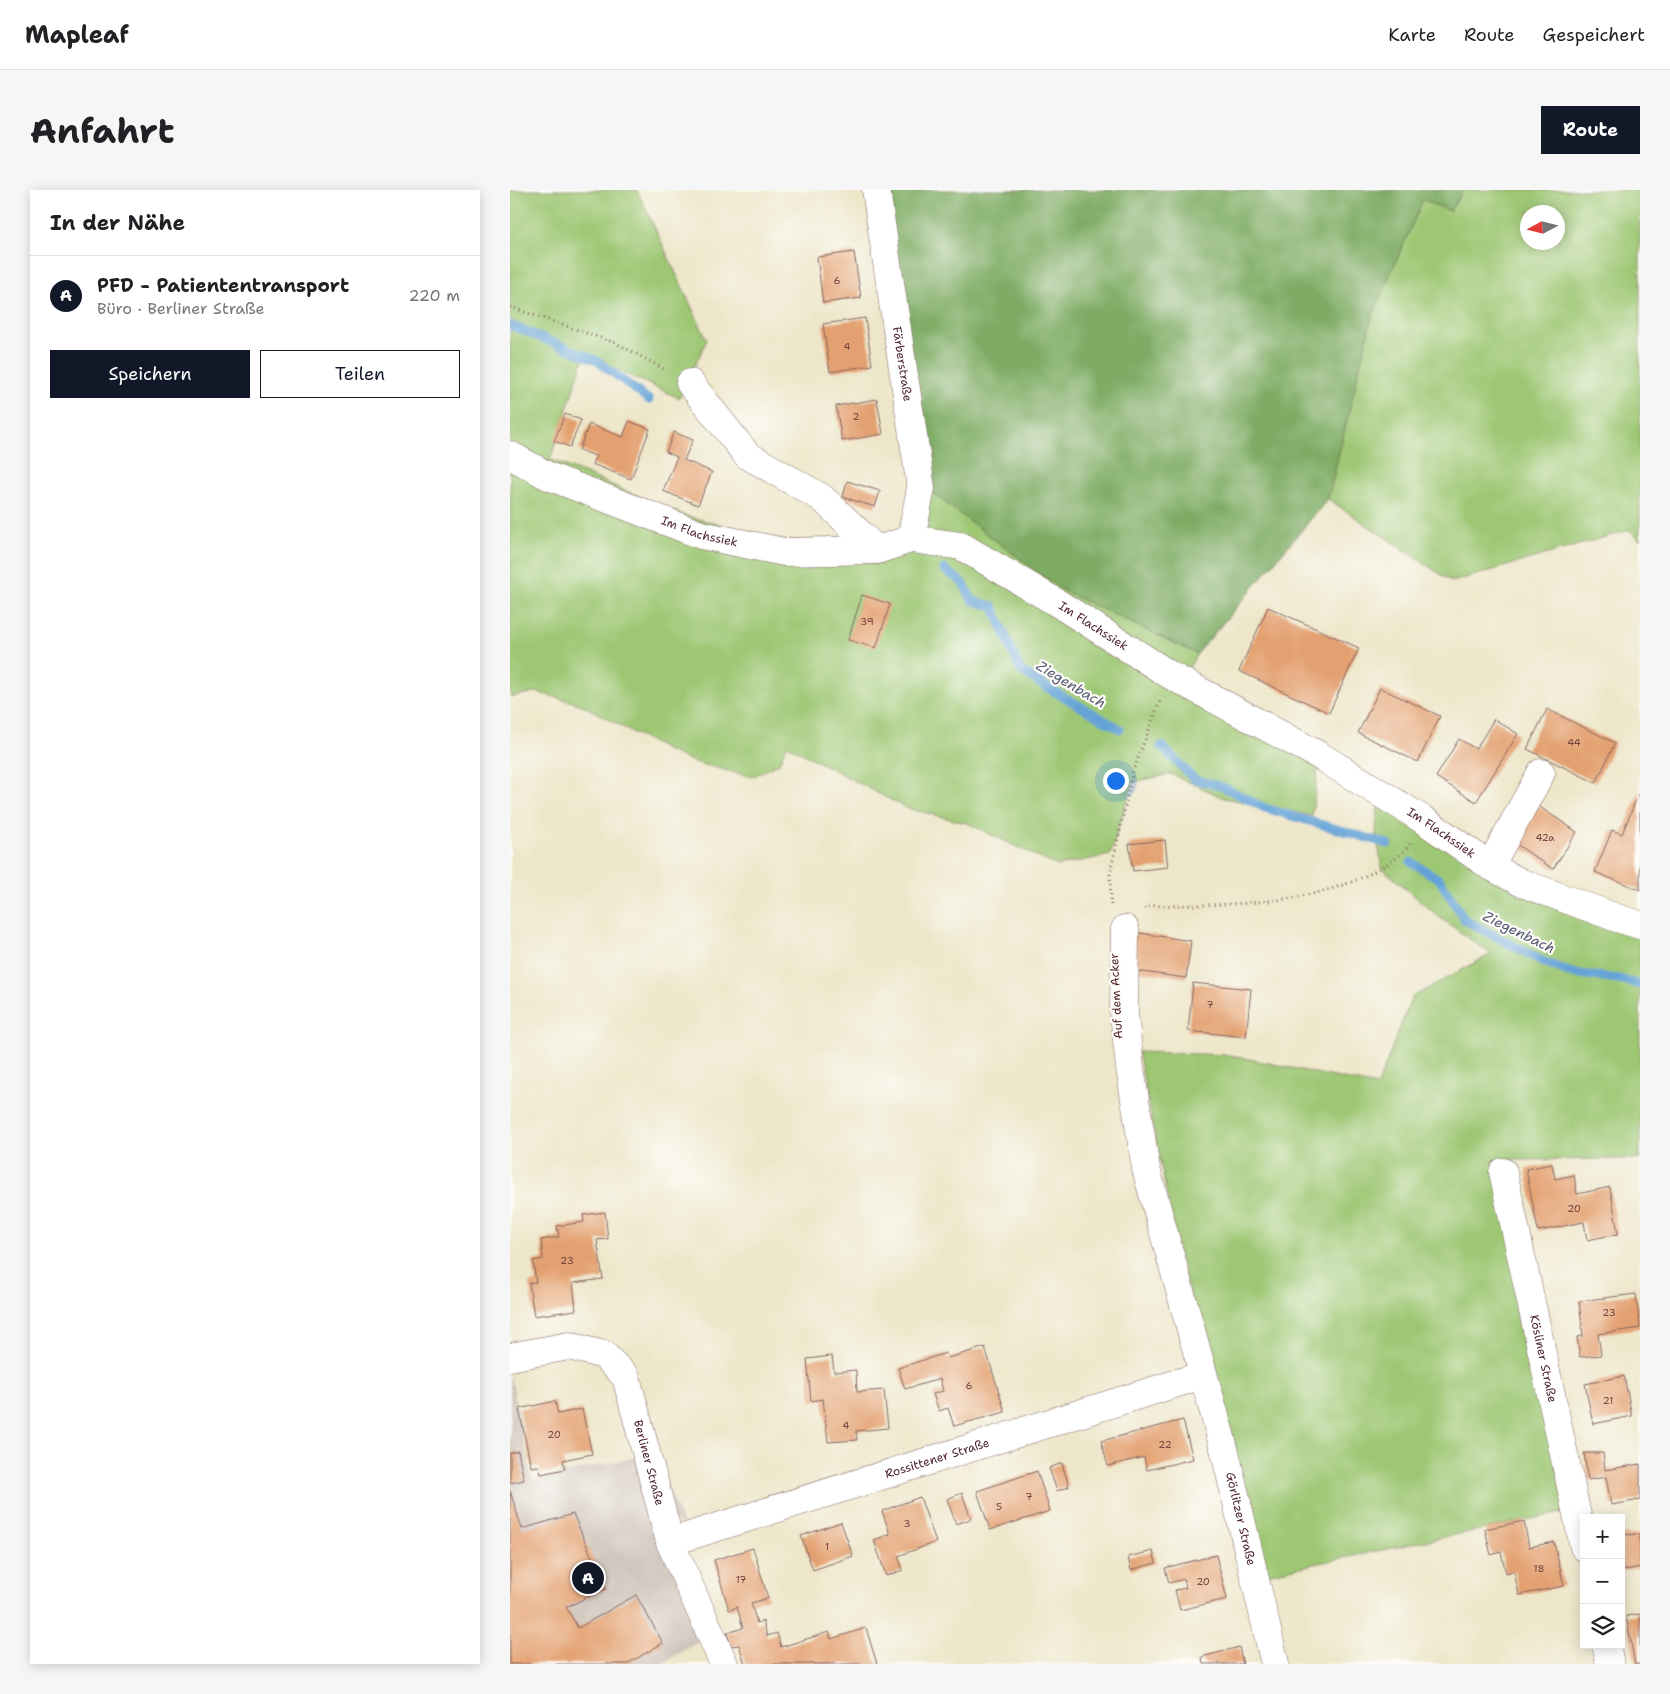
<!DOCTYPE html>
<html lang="de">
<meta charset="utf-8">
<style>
body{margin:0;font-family:"Shantell Sans",sans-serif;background:#f6f6f6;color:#202124}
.controls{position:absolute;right:15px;bottom:15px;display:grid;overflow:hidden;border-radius:0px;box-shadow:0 2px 12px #0003}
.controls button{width:45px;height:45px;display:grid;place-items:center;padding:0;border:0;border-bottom:1px solid #e0e0e0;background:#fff;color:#202124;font:25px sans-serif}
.compass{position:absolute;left:1010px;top:15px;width:45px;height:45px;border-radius:50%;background:#fff;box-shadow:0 2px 12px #0003;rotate:263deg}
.you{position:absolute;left:605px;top:590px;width:18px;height:18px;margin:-12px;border:4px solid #fff;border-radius:50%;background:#1a73e8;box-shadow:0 0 0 8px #1a73e833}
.badge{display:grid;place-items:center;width:32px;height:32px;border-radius:50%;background:#111827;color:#fff;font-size:16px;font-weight:700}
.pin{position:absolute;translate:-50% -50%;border:2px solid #fff;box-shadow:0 1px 5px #0006}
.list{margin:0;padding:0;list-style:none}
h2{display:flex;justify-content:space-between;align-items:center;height:65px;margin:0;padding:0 20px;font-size:21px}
h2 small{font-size:16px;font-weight:400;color:#757577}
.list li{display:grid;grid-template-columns:32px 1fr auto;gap:15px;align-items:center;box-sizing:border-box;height:80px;padding:0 20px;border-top:1px solid #e0e0e0}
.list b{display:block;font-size:19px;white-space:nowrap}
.list p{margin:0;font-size:16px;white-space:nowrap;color:#757577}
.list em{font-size:16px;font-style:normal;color:#757577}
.actions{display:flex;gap:10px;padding:15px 20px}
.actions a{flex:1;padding:11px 0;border:1px solid #111827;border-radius:0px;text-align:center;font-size:18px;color:#111827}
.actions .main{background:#111827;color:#fff}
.icon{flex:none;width:28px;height:28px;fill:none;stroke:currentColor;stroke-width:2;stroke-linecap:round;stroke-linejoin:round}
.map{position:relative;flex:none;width:1130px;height:1474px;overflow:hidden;border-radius:0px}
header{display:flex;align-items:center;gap:30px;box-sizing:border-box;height:70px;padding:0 25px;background:#fff;border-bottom:1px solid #e0e0e0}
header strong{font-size:24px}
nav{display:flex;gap:28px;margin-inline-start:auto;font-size:18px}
.intro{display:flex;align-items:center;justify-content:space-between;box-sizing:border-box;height:120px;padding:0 30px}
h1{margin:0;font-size:35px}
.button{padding:12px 22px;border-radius:0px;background:#111827;color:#fff;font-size:18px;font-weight:700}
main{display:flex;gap:30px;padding:0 30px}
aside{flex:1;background:#fff;border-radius:0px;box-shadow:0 2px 12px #0003}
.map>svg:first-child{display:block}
</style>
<header>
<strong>Mapleaf</strong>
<nav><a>Karte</a><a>Route</a><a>Gespeichert</a></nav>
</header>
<div class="intro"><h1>Anfahrt</h1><a class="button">Route</a></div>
<main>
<aside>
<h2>In der Nähe<small></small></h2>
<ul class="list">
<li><span class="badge">A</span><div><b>PFD - Patiententransport</b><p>Büro · Berliner Straße</p></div><em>220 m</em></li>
</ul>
<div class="actions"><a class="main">Speichern</a><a>Teilen</a></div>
</aside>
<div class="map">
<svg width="1130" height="1474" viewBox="0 0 1130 1474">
<rect width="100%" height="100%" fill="#fdfcf7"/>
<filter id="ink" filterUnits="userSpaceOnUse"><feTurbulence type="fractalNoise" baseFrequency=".02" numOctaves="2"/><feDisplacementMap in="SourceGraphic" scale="10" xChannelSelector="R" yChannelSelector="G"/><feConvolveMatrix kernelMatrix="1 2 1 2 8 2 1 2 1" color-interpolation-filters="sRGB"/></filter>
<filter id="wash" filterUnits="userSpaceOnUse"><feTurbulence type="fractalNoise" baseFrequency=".0096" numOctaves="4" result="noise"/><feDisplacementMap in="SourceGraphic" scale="20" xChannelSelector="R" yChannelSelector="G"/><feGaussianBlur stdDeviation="1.12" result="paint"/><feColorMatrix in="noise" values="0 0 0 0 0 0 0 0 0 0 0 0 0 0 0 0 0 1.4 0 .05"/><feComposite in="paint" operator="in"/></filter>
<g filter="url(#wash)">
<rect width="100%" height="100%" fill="#ede6c9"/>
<!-- industrial -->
<path fill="#cec2b9" d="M0,1182l22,108 124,-27 27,72 -19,-10 41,123 -44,26h-151z"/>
<!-- green -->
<g fill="#9dc773" stroke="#74734f" fill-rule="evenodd">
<path d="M0,0h127l70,150 -28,58 -94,-43 -34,102 -4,1 139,58 100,25 123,-6 15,-48 138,103 135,64 -18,31 140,73 -7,58 -88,-18 -53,-24 -38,8 -23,73 -53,11 -90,-43 -61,-15 -119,-63 -8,18 -27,14 -58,-15 -28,-12 -86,-46 -44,-12 -26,5z"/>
<path d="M953,0h177v350l-10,-10 -178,52 -124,-83 44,-183 51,-117 27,12zM1018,22h30v30h-30z"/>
<path d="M869,603l55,43 206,82v241l-146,1 72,352 -300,62 -87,-319 -41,-203 92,3 147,31 35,-89 79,-43 -52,-37 -57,-49 -6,-35z"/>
</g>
<!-- forest -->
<path fill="#7eac65" stroke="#646648" d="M372,0h581l-13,21 -27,-11 -51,116 -44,183 -131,155 -135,-64 -138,-103z"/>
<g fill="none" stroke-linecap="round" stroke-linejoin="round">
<!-- stream -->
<g stroke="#65a3d7" stroke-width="9">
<path d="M0,135l86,35 53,40"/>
<path d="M434,379l19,14 10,18 20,5 27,64 23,15 77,44"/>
<path d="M651,556l33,33 29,8 42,21 123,36"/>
<path d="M901,672l28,17 26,41 79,42 27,11 48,6 21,6"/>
</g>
</g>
<g id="blocks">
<!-- building -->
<g fill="#e3a070">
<path d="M344,62l7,46 -38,5 -6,-46z"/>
<path d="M355,128l7,47 -42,7 -7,-48z"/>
<path d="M367,209l6,35 -41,7 -6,-35z"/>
<path d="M55,224l16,6 -11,27 -16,-6z"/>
<path d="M119,231l21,8 -19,50 -39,-15 4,-8 -17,-6 10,-26 34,13z"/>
<path d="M164,242l19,8 -9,20 28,12 -14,33 -35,-14 14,-34 -11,-5z"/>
<path d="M337,291l33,10 -5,16 -32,-10z"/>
<path d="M352,405l28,9 -14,44 -28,-8z"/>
<path d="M758,417l91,41 -30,65 -90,-42z"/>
<path d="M870,498l60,28 -22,46 -60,-29z"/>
<path d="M1037,519l68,34 -19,40 -69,-34z"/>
<path d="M984,529l24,15 -42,68 -40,-25 23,-38 17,10z"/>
<path d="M1130,600v100l-45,-18 17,-42 10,4z"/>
<path d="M1027,615l40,27 -24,37 -40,-27z"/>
<path d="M655,650l3,27 -35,4 -4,-27z"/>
<path d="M624,742l57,9 -5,37 -58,-8z"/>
<path d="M683,793l58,6 -5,48 -58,-6z"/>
<path d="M1042,974l3,15 19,-4 3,19 33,-7 8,47 -31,6 -3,-18 -46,9 -12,-62z"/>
<path d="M95,1022l3,27 -11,1 6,39 -30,4 3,27 -42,6 -5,-33 7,-1 -3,-21 10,-2 -2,-19 18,-3 -2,-11 27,-4 -1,-7z"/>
<path d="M1126,1104l4,34 -42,6 3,21 -21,2 -3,-20 6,-1 -4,-35z"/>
<path d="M475,1157l20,65 -51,14 -6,-18 -9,3 -6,-17 10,-3 -3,-12 -35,10 -7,-21 48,-15 2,5z"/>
<path d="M322,1166l2,16 22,-2 1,22 27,-2 4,38 -32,3 1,9 -29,2 -5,-43 -12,2 -4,-42z"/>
<path d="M1114,1186l8,40 -39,8 -8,-40z"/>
<path d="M45,1211l3,13 24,-5 10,45 -29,6 2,9 -24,5 -2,-8 -8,1 -12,-58z"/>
<path d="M673,1230l10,39 -46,11 -3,-13 -36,9 -7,-25z"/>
<path d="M8,1261l6,29 -14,3v-30z"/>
<path d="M1074,1263h19l2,17 35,-6v36l-29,5 -5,-28 -18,3z"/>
<path d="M552,1273l7,24 -12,4 -8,-23z"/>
<path d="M527,1281l13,40 -60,19 -13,-39z"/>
<path d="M0,1301l12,38 51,-15 33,75 -40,18 12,21 58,-33 27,48 -36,21h-117z"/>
<path d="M452,1303l9,26 -15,5 -9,-25z"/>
<path d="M410,1307l16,45 -38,14 5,14 -17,6 -12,-36 16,-6 -8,-23z"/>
<path d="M1014,1331l5,26 25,-5 10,44 -45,9 -5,-24 -8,2 -5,-21 -10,3 -6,-26z"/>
<path d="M331,1332l12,34 -40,14 -12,-34z"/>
<path d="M1130,1344v33l-19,4v-36z"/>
<path d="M243,1358l15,50 -17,5 6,20 6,-2 4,15 10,-3 4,14 48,-15 2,7 35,-11 11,36h-132l-6,-19 -8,1 -4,-13 16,-5 -6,-21 -8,3 -15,-50z"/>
<path d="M643,1361l3,12 -25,7 -3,-13z"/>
<path d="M706,1365l11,44 -47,11 -5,-20 11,-2 -2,-9 -15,4 -4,-15z"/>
<path d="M1130,1424v50h-5l-9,-48z"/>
<path d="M729,1457l4,17h-40l-1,-7z"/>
</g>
</g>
</g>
<g filter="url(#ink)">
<use href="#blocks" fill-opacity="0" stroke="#836562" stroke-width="1"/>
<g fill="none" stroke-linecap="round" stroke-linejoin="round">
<defs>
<g id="minor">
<path id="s1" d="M366,0l45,298 -10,51"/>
<path d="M180,193l57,72 75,43 55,52"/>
<path id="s2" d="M0,265l38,21 153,59 83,17 93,-2 34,-11 50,7 98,58 111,71 150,81 102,63 68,47 32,17 95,35 23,7"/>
<path d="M980,676l51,-93"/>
<path id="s3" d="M615,739l-1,84 6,55 16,101 79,283 50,212"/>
<path id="s4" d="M993,982l81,375"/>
<path id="s5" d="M0,1167l59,-11 35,9 22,22 44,165 54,122"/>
<path id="s6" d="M160,1352l533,-167"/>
<path d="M1096,1455l4,19"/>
</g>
</defs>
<!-- minor casing -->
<use href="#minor" stroke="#836562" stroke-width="29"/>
<!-- path -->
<g stroke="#836562" stroke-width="3" stroke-dasharray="1 4" stroke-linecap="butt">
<path d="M0,117l106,36 50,27"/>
<path d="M601,715l-1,-32 23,-102 27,-70"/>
<path d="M635,719l3,-3c78,-2 166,2 236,-40 9,-6 20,-12 26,-22"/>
</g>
<!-- minor -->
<use href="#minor" stroke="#fff" stroke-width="28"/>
</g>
</g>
<g text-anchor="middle" stroke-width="4.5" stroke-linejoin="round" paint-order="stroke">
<!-- number labels -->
<g font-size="10" fill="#703f3c">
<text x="327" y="94">6</text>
<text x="337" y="160">4</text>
<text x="346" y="230">2</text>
<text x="357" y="435">39</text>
<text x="1064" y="556">44</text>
<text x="1035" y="651">42a</text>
<text x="700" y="818">7</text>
<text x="1064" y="1022">20</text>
<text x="57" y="1074">23</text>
<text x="1099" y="1126">23</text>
<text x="459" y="1199">6</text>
<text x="1098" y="1214">21</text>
<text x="336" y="1239">4</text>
<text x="44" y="1248">20</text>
<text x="655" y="1258">22</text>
<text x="519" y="1310">7</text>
<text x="489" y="1320">5</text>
<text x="397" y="1337">3</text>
<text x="317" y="1360">1</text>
<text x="1029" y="1382">18</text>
<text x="231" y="1393">17</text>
<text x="693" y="1395">20</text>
</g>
<!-- street labels -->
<g font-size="12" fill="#4a1f2b" stroke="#fdfcf7">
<text dy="4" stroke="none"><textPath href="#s1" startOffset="176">Färberstraße</textPath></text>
<text dy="4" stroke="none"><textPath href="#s2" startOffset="205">Im Flachssiek</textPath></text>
<text dy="4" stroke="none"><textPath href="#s2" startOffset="626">Im Flachssiek</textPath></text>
<text dy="4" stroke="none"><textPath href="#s2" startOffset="1031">Im Flachssiek</textPath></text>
<text transform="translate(606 806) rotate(-93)" y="4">Auf dem Acker</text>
<text dy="4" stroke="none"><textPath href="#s4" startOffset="191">Kösliner Straße</textPath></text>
<text dy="4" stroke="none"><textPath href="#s6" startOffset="280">Rossittener Straße</textPath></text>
<text dy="4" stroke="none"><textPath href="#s5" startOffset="216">Berliner Straße</textPath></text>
<text dy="4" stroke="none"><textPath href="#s3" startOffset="604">Görlitzer Straße</textPath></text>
</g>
<!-- water labels -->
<g font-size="14" font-style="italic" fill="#565a78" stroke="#fdfcf7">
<text transform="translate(561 494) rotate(31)" y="5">Ziegenbach</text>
<text transform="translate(1009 742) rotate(26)" y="5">Ziegenbach</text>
</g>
</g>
</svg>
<div class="controls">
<button>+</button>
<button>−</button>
<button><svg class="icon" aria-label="layers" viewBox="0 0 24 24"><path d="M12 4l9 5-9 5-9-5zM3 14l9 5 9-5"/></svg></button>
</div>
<svg class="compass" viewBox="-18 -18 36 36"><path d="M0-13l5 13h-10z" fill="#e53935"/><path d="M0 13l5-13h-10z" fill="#757577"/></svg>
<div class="you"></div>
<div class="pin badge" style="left:78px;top:1388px">A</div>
</div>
</main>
